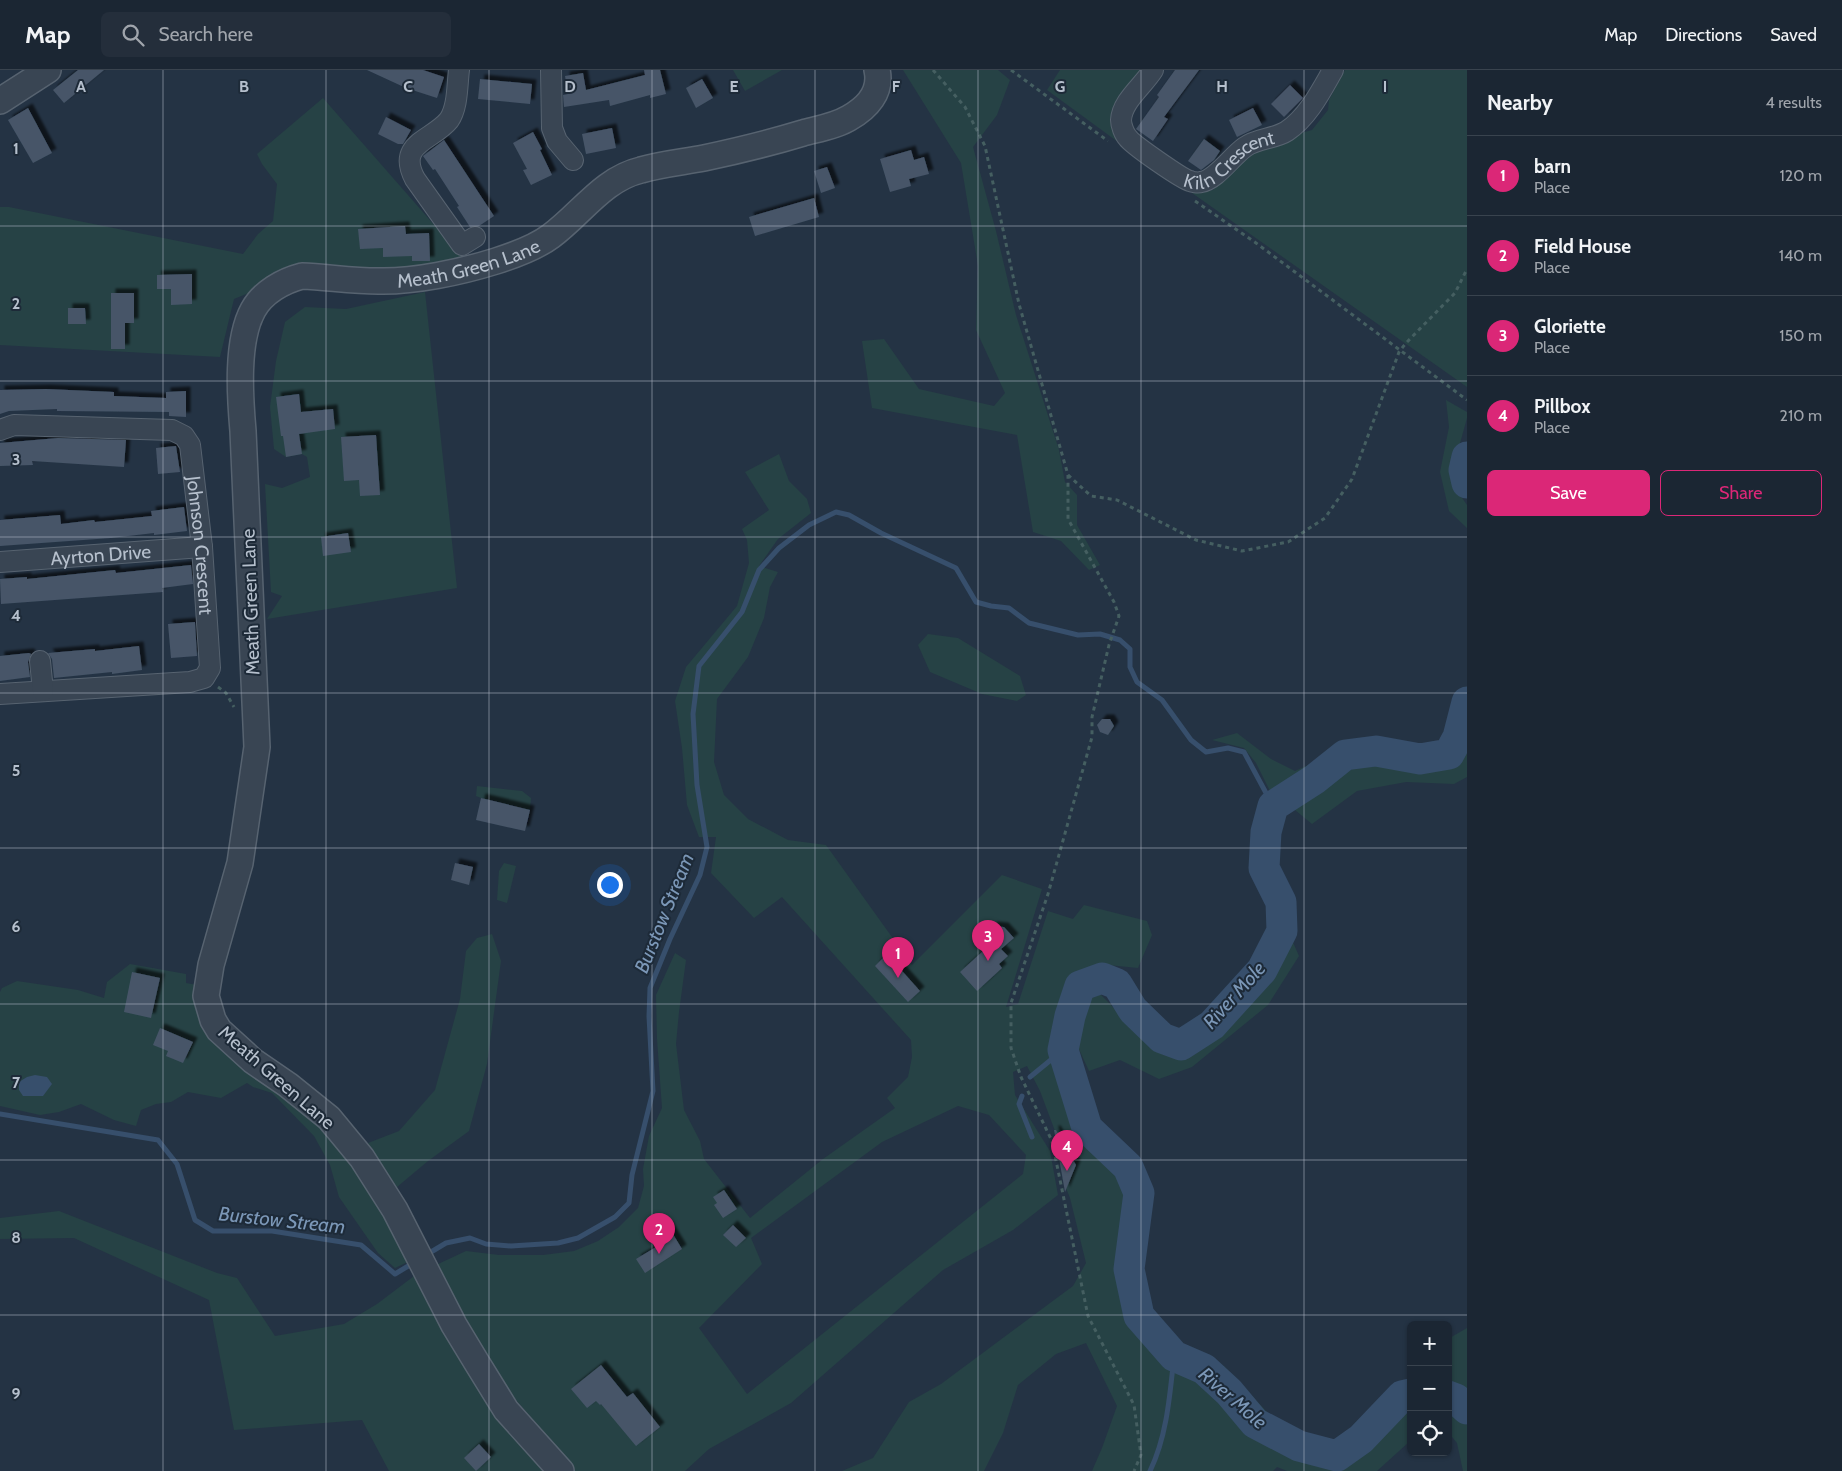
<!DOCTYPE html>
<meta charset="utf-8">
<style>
body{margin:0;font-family:Cabin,sans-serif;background:#242e3b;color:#f1f3f6}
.controls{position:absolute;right:15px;bottom:15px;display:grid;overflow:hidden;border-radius:8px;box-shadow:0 1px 4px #0004}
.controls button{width:45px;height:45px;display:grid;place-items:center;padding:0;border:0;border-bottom:1px solid #39434e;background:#1b2633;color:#f1f3f6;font:25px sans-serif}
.you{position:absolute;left:609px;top:814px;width:18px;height:18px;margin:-12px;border:4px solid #fff;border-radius:50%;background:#1a73e8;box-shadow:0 0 0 8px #1a73e833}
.badge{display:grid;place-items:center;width:32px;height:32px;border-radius:50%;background:#db2777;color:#fff;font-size:16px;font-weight:700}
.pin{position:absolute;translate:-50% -41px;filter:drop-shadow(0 1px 2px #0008)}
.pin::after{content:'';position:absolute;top:26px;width:18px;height:15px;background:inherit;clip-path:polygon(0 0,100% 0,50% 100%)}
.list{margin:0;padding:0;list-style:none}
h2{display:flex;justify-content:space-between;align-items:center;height:65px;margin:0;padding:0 20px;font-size:21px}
h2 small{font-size:16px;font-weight:400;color:#a0a5ac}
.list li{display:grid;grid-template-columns:32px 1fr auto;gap:15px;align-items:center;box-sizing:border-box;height:80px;padding:0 20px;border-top:1px solid #39434e}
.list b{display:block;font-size:19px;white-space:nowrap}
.list p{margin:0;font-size:16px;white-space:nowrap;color:#a0a5ac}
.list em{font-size:16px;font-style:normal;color:#a0a5ac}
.actions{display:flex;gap:10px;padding:15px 20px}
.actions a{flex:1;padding:11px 0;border:1px solid #db2777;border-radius:8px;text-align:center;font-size:18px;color:#db2777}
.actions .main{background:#db2777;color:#fff}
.icon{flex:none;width:28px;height:28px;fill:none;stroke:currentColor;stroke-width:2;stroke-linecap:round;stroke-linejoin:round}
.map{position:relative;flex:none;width:1467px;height:1401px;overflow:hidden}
header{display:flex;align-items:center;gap:30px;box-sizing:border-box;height:70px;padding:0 25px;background:#1b2633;border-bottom:1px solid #39434e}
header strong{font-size:24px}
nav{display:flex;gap:28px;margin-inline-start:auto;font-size:18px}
.search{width:350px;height:45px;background:#242e3b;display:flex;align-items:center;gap:12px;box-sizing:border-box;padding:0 18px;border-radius:8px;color:#a0a5ac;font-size:19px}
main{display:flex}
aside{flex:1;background:#1b2633}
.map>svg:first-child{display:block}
</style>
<header>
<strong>Map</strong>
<div class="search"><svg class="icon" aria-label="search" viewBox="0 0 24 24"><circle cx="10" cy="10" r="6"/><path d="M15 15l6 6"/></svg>Search here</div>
<nav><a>Map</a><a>Directions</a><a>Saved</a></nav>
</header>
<main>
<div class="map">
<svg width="1467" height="1401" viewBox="0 0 1467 1401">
<defs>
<filter id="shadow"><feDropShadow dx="4.5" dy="-4.5" stdDeviation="1" flood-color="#0009"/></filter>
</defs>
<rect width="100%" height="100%" fill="#243344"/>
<!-- green -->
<g fill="#264245" fill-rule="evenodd">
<path d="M733,0h49l-37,21z"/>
<path d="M903,0h95l12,10 -13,35 -24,32 23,84 20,84 43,135 6,32 12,13v30l23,40 -11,5 -28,-29 -28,-9 -16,-97 -145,-27 -10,-67 22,-2 35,50 75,17 11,-13 -29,-63 2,-64 -17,-103z"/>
<path d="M1060,0h82l-24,72 -71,-52z"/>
<path d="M1345,0h122v317l-275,-194 21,-3 36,-36 26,-7 26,-14 11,-3 16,-20 1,-10z"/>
<path d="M323,28l141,161 -44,8 -63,1 -29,-4 -32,4 -30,18 -32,13 -14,58 -220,-12v-138h9l234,47 15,-20 15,-13 4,-37 -15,-20 -5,-10z"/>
<path d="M425,222l32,296 -190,31 15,-23 -11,-4 -6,-108 17,4 28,-11 -3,-20 -5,-3 -16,3 -12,-8 -4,-42 6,-46 9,-39 20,-15 41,2z"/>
<path d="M1446,330l21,12v6l-15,54 6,20 9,13v23l-18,-17 -9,-39 9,-45z"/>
<path d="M779,384l10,27 18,18 4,14 -33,26 -19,27 19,6 -8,15 -6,31 -16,39 -31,42 -3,63 10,33 24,24 40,21 38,5 86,120 90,-90 40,14 -36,118 12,-3 30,-93 25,8 11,-14 63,16 5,14 -14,33 -30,-3 -26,11 -11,19 -14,54 13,38 9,42 16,18 22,16 10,19 3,26 -8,63 11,48 34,40 24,12 17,11 16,-16 58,62 35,12h20l15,14 22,-13 30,-35 7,-3v36l-2,3 -32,29h-90l-10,-4 -4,4h-181l10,-23 15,-42 -31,-63 -30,11 -38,31 -15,48 -19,38h-142l31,-13 36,-56 32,-18 132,-98 13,-23 -16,-65 -8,-20 9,-1 -2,-23 -11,1v-16l-18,-48 -13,-25 -14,6 2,23 35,56 8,44 -45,35 -70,40 -152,133 -82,46 -24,22h-113l-14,-17 -3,-9 -46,-53 -56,-90 -17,-37 30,-14 33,4h44l31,-4 24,-10 21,-14 19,-19 6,-22 -1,-17 6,-33 13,-28 -5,-69 -1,-44 19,-42 11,7 -7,52 -3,32 8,66 16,31 4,18 46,59 73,-59 72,-51 -8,-10 21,-21 4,-20 -1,-17 -129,-143 -28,21 -43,-45 5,-36h-17l-12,-32 -5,-57 -7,-47 11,-34 51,-61 12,-43 -2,-23 -5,-11 27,-19 -24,-38zM958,1036l31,9 37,40 -3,19 -276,220 -48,-66 63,-64 -11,-26 131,-96z"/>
<path d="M928,564l30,4 62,38 6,19 -9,6 -35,-7 -52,-22 -12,-27z"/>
<path d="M1237,663l34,26 24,12 22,-10 24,-16 -24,27 11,14 35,-25 43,4h41l16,-12 4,-14v38l-13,7 -48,-2 -49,9 -45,33 -17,-14 -16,-1 -23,-46 -12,-15 -32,-8z"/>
<path d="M477,716l45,5 9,7 -1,12 -49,-12 -5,-2z"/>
<path d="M504,793l12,3 -9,37 -10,-3 2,-29z"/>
<path d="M492,864l9,27 -14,103 -18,67 -41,30 -31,26 -29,-44 31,-12 36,-41 25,-91 6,-48 11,-13z"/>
<path d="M1292,870l7,16 -31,49 -76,62 -33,12 -39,-19 -31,11 -12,-26 8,-43 15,-8 33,33 40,31 20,-5 42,-38z"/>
<path d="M130,894l56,10v9l11,2 -3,16 6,19 110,95 44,48 60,96 -19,9 -17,-15 -39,-56 -9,-32 -16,-29 -42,-43 -19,-6 -6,-4 -26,15 -33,-6 -17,10 -15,2 -15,6 -5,16 -22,-6 -33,-16 -22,8 -19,3 -40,-9v-114l2,-4 15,-7 61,9 26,8 3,-16z"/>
<path d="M59,1141l158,62 20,5 38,58 69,-12 33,-20 41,-31 127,198h-156l-27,-51 -128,10 -25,-130 -135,-62 -74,1v-21z"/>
<path d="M1467,1258v69l-19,-14v-44z"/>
<path d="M1448,1340l19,15v46h-4l-6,-28 -9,-11z"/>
</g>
<!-- water -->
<path fill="#374f6c" d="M35,1005l12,2 5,7 -9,12h-20l-4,-6v-8l8,-5z"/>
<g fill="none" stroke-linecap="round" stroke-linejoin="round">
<!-- stream -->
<g stroke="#374f6c" stroke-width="5">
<path d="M1030,1007l33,-27"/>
<path d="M1022,1026l-3,8 13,33"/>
<path d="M0,1044l158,26 19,24 18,56 18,11h59l89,14 34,29 20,-12"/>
<path d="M426,1185l20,-12 24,-5 16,6 25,2 47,-3 20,-5 37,-21 14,-14 3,-28 21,-84 -4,-75 1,-28 20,-49 30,-64 7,-28 -10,-62 -4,-71 6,-48 43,-54 17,-42 20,-22 30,-23 27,-13 13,3 32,18 75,35 20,34 15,4 18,2 20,15 49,12 22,-1 20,6 10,9v18l7,15 25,18 29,40 15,12 22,-4 16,4 29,54"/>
<path d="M1150,1401c17,-35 20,-77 24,-115"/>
</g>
<!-- river -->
<g stroke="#374f6c" stroke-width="31">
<path d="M1467,387l-3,13 3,13"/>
<path d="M1411,1324l-9,2 -41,43 -24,17 -38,-10 -44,-23 -26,-31 -25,-23 -30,-13 -35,-40 -10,-47 10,-76 -11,-26 -41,-39 -24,-78 7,-34 10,-30 22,-8 15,6 16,26 29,28 19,7 31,-20 50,-55 20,-39 -1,-29 -17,-34 2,-36 7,-26 42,-27 30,-24 31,-4 44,8 29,-5 9,-17 9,-35"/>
<path d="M1448,1326l8,3 11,10"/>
</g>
</g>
<!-- building -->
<g fill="#465568" filter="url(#shadow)">
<path d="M78,0h26l-40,33 -11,-13z"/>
<path d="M367,0h56l21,7 -7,21 -31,-10z"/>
<path d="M644,0h16l6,24 -16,4v-3l-40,11 -1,-6 -45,7 -1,-12 5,-1 -3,-18 18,-3 3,17 59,-15z"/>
<path d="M1175,0h24l-35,47 4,2 -15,22 -17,-12 23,-32 -2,-2z"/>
<path d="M480,9l52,5 -2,20 -52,-5z"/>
<path d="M702,9l11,19 -17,10 -10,-20z"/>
<path d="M1290,15l13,13 -19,19 -13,-13z"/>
<path d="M28,38l24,45 -19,10 -25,-43z"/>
<path d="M1253,38l9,17 -25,12 -8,-17z"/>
<path d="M386,47l25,13 -8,14h-5l-20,-10z"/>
<path d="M612,58l4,20 -30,6 -4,-20z"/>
<path d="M533,62l9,17 -2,1 12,25 -21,10 -8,-15 4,-1 -14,-26z"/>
<path d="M1204,69l16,12 -6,9 -13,10 -13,-9z"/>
<path d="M444,70l50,76 -15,10 -9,1 -13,-20 2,-1 -24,-37 -2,1 -10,-14z"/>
<path d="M911,80l3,10 10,-3 5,17 -20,5 2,7 -21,6 -10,-33z"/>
<path d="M827,97l8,21 -14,5 -7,-22z"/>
<path d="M814,128l5,19 -64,19 -6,-19z"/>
<path d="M405,156l1,8 23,-1 1,28h-18v-5l-29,1v-9l-23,1 -2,-20z"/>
<path d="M192,204v30l-21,1v-16h-14v-14z"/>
<path d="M111,223h23v30h-9v26h-14z"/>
<path d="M68,238h17l1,16h-18z"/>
<path d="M46,319l68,3v4l52,2v-6l20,-1v26l-17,-1v-4l-112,-1v-2l-48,2 -9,3v-24z"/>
<path d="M299,324l2,18 32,-3 2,20 -36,5 3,20 -16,3 -3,-21h-2l-5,-39z"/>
<path d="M376,365l4,60 -20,1 -1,-16 -15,1 -3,-44z"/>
<path d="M58,368l68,2 -2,27 -92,-6 1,4 -33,1v-23z"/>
<path d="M176,376l4,26 -22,2 -2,-26z"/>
<path d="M184,437l3,24 -33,4v-2l-43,5 -111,8v-26l60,-5 1,9 33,-4 1,2 57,-6 -1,-5z"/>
<path d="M348,463l3,19 -28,4 -2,-19z"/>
<path d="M191,495l2,19 -31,4 1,4 -162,12 -1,-25 27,-2v2l88,-9 1,3z"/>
<path d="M195,552l2,34 -26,2 -3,-34z"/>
<path d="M139,576l3,24 -30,4v-2l-58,6 -2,-19 -4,-6 47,-4v2z"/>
<path d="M29,583l2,1 -3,8 2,15 -30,4v-25z"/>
<path d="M1102,649h8l4,7 -6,9 -8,-3 -3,-7z"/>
<path d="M481,728l49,12 -5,21 -49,-11z"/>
<path d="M455,793l18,4 -4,18 -18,-5z"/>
<path d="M992,856l12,1 10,11 -13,11 7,7 -9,8 3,4 -25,23 -17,-19 34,-31 4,4z"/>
<path d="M887,884l33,37 -12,11 -33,-36z"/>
<path d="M132,902l28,6 -9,40 -27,-6z"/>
<path d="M160,958l33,14 -10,21 -17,-7 2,-5 -15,-6z"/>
<path d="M1054,1060h2l20,35 -11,27z"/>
<path d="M724,1120l13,19 -14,9 -9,-13 3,-2 -4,-6z"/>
<path d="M733,1155l13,13 -10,9 -13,-12z"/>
<path d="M668,1156l14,23 -37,24 -9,-14 20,-12 -6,-10z"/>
<path d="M601,1295l26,32 6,-4 27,34 -24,19 -35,-42 -1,1 -4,-4 -9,7 -16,-19z"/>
<path d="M479,1374l12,13 -15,14 -12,-13z"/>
</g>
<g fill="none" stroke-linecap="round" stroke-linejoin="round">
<defs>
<g id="minor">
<path d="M459,0c-2,15 -1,37 -10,50 -17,21 -53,23 -34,59l47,66 13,-8"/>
<path d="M551,0l1,58 5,13 16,19"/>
<path id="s1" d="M1153,0c-10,16 -31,31 -32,50 0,5 3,14 7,18 5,7 54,41 62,43 2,1 8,2 11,1 15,-2 31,-26 44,-35 12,-9 30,-8 42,-16 21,-14 34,-40 46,-61"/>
<path id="s2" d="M0,360l14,-5 158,5 12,6 6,9 12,102 8,121 -6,10 -14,4 -190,12"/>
<path id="s3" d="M0,492l202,-15"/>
<path d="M40,591l3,30"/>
</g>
<g id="tertiary">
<path d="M0,31l48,-31"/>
<path id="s4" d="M561,1401l-55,-61 -29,-47 -23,-38 -59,-115 -33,-52 -33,-40 -41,-33 -35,-24 -34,-31 -6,-10 -7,-24 5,-31 29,-102 17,-116 -14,-316c-3,-34 -7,-90 10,-121 10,-18 30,-29 49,-34 25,1 50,5 76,5 36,1 83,-9 118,-20 19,-6 39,-13 55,-25 30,-22 52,-57 90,-66 20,-6 42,-8 63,-12 33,-7 66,-15 99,-25 15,-4 33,-7 46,-15 18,-10 33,-26 28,-48"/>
</g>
</defs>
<!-- minor casing -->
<use href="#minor" stroke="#576370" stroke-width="22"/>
<!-- tertiary casing -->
<use href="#tertiary" stroke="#576370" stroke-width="28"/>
<!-- path -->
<g stroke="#455f61" stroke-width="3" stroke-dasharray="4 4" stroke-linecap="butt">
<path d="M933,0l32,37 20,39 34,158 49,171v44l46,83 5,14 -10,29 -17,72v20l-44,157 -37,109v45l10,29 31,64 36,175 46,89 7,50 -7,16"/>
<path d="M1011,0l97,71"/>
<path d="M1195,131l61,42 211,157"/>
<path d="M1068,405l23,21 26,4 79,40 46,11 46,-9 37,-24 27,-39 47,-127 7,-9 49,-50 12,-24"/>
<path d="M218,617l8,6 8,14"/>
</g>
<!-- minor -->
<use href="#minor" stroke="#394553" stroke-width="20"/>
<!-- tertiary -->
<use href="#tertiary" stroke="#394553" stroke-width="25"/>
</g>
<!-- grid -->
<path fill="none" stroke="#b6c0cd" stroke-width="1" stroke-opacity="0.55" d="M163,0v1401M326,0v1401M489,0v1401M652,0v1401M815,0v1401M978,0v1401M1141,0v1401M1304,0v1401M0,156h1467M0,311h1467M0,467h1467M0,623h1467M0,778h1467M0,934h1467M0,1090h1467M0,1245h1467"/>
<g text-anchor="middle" stroke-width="4" stroke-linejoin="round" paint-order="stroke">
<!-- street labels -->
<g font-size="19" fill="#b6c0cd" stroke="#1d2a38">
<text dy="7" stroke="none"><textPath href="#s1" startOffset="202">Kiln Crescent</textPath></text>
<text dy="7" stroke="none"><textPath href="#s4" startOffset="1526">Meath Green Lane</textPath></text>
<text dy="7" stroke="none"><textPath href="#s2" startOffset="298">Johnson Crescent</textPath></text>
<text dy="7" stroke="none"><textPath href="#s3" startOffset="101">Ayrton Drive</textPath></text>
<text transform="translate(250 532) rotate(-92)" y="7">Meath Green Lane</text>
<text transform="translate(277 1007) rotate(41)" y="7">Meath Green Lane</text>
</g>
<!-- water labels -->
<g font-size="20" font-style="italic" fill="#7b97b7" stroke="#1d2a38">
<text transform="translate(664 843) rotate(-68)" y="7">Burstow Stream</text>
<text transform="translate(1234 925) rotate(-48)" y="7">River Mole</text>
<text transform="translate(282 1150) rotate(6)" y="7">Burstow Stream</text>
<text transform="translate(1233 1328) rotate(41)" y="7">River Mole</text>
</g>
</g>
<g font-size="16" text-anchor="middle" font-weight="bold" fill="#b6c0cd" stroke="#1d2a38" stroke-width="4" stroke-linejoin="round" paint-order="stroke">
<text x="81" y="22">A</text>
<text x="244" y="22">B</text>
<text x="408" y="22">C</text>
<text x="570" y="22">D</text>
<text x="734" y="22">E</text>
<text x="896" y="22">F</text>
<text x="1060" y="22">G</text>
<text x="1222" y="22">H</text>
<text x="1385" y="22">I</text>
<text x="16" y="84">1</text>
<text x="16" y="239">2</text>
<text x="16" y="395">3</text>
<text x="16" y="551">4</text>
<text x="16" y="706">5</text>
<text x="16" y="862">6</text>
<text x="16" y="1018">7</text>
<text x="16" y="1173">8</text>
<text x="16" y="1329">9</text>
</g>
</svg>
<div class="controls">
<button>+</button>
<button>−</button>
<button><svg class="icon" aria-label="locate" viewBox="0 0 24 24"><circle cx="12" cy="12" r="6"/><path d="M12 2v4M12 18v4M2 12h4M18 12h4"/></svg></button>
</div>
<div class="you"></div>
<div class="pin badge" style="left:898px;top:908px">1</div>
<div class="pin badge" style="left:659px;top:1184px">2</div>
<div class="pin badge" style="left:988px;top:891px">3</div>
<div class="pin badge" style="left:1067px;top:1101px">4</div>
</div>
<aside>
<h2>Nearby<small>4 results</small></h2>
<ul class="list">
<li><span class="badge">1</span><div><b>barn</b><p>Place</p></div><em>120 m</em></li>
<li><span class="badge">2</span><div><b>Field House</b><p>Place</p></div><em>140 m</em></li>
<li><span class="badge">3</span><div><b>Gloriette</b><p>Place</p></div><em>150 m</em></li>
<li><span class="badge">4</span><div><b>Pillbox</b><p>Place</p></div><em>210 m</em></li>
</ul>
<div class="actions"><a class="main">Save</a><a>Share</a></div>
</aside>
</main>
